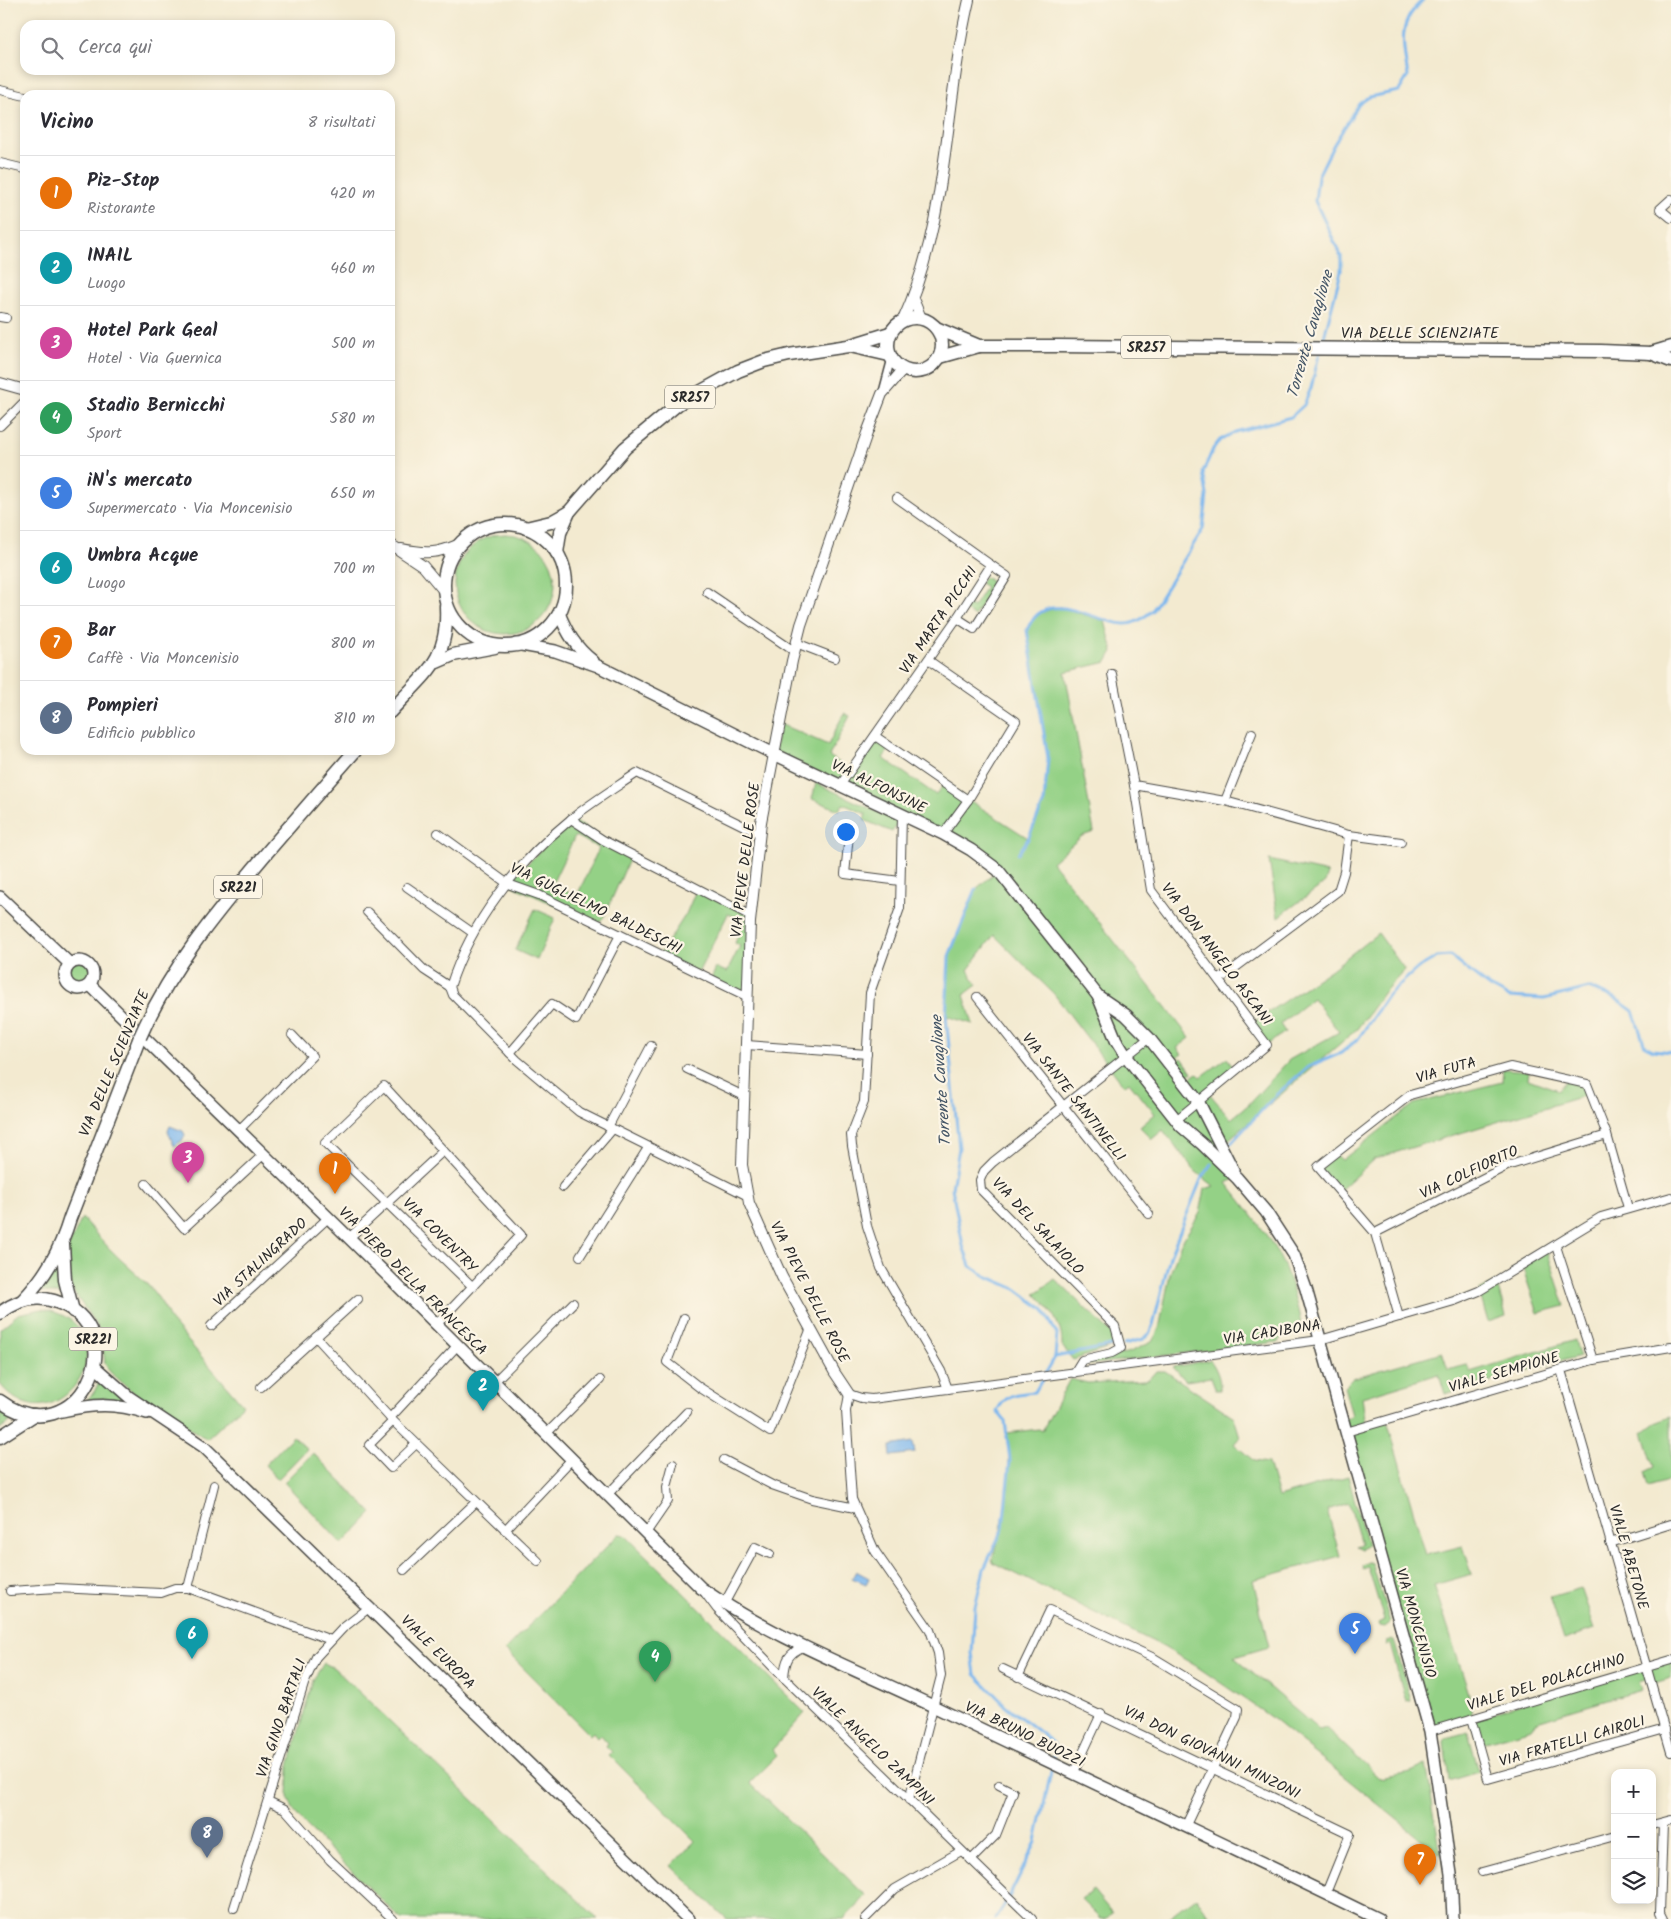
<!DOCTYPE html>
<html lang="it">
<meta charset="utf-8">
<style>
body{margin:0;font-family:Kalam,sans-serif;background:#f7f7f7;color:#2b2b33}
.controls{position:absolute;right:15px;bottom:15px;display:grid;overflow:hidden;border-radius:10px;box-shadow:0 2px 8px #0003}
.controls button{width:45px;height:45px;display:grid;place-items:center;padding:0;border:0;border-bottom:1px solid #e1e1e2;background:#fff;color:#2b2b33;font:25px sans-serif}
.you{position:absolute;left:845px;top:831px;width:18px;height:18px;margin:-12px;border:4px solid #fff;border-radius:50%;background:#1a73e8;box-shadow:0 0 0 8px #1a73e833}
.badge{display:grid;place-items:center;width:32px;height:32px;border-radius:50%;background:#7c3aed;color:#fff;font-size:16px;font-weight:700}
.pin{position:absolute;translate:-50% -41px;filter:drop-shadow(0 1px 2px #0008)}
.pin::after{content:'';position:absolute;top:26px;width:18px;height:15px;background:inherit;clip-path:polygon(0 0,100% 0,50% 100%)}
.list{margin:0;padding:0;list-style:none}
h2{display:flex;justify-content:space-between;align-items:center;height:65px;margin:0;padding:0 20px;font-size:21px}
h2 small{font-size:16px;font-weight:400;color:#7c7c81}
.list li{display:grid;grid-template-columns:32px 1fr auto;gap:15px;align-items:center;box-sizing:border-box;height:75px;padding:0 20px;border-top:1px solid #e1e1e2}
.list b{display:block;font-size:19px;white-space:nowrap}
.list p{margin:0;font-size:16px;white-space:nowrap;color:#7c7c81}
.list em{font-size:16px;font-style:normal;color:#7c7c81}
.icon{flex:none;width:28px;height:28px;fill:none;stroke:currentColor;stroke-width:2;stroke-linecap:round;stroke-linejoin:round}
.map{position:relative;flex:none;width:1671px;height:1919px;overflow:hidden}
.search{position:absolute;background:#fff;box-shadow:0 2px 8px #0003;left:20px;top:20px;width:375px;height:55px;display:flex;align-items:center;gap:12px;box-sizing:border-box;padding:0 18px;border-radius:15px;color:#7c7c81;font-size:19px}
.panel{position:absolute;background:#fff;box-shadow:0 2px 8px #0003;left:20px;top:90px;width:375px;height:665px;border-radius:15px}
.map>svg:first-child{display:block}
</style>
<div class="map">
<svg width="1671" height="1919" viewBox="0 0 1671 1919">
<rect width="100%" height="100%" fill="#fcf5e5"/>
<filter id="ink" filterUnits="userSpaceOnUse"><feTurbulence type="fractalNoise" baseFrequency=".02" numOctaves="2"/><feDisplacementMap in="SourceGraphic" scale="10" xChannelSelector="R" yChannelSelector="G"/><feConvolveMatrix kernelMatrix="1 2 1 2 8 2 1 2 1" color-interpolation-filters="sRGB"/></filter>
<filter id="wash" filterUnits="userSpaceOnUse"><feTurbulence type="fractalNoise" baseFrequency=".0096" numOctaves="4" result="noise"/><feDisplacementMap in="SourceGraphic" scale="20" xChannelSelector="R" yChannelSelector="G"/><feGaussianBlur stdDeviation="1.12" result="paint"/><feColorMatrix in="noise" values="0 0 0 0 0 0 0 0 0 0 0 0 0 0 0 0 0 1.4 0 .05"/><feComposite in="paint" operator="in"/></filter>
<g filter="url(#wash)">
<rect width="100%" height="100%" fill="#f3ead0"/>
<!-- green -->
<g fill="#94d186" stroke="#607e58" fill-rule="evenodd">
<circle cx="505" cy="584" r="50"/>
<path d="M984,577l12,6 -22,33 -11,-7 4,-6 6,4 13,-20 -6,-4z"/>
<path d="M1060,607l45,14 8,30 -6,11 -42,10 29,160 -12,4 -30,26 138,176 -13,10 5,6 -13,10 15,18 13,-9 4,4 26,-19 9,12 -27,23 22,26 17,-14 41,-45 50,-28 -26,-34 -33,26 5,8 -18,13 -15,-22 80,-54 46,-36 27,37 -21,22 -27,37 -136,117 16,32 -10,5c21,27 44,54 58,85 8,20 13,42 18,63l-20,3 -5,8 -193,23v-2l45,-11 22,-10 7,-13 11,-55 11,-31 19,-30 5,-24 9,-3 -19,-15 -32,-41 -11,9 -12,-12 15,-13 -26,-32 -5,4 -70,-92 -60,-59 -26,35 9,15 -13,10 9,29 -27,-8 3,-60 27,-67 22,-19 -27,-20 -197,-96 6,-30 48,21 16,-32 6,3 -21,40 22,14 24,-34 16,11 -8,11 53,37 8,-11 84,54 16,-36 4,-44 -21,-128c7,-16 16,-19 33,-23z"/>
<path d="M816,783l70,33 2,-2 12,6 -8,12 -28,-12 2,-6 -23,-10 -4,6 -27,-11z"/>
<path d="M571,819l60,36 -26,60 -7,9 -90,-40zM575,836l24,12 -22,48 -25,-12z"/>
<path d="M1269,860l59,13 -3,10 -47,34z"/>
<path d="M697,888l54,28 -3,81 -37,-18 5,-11 11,4 13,-26 -5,-3 9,-22 -16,-7 -30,59 -38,-19 26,-40z"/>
<path d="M535,909l20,9 -18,42 -22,-10z"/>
<circle cx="79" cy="975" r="14"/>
<path d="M1182,1058l10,14 -5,4 -11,-14z"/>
<path d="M1503,1069l26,2 -1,8 30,11 9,-10 20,4 3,10 -216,65 -35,32 -21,-24 17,-13 7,6 72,-56 88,-22z"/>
<path d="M82,1218c12,13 24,28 37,40 22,21 39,32 51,62l73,85 -36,34 -67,-41 -30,-26 -5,-8 -4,-32 -30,-44 -3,-40z"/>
<path d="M1547,1251l18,55 -27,7 -16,-47z"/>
<path d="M59,1257l-2,18 6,20 -23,-4z"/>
<path d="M1055,1279l56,54 4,13 -42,14 -11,-14c1,-21 -12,-38 -27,-52z"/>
<path d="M1496,1282l10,34 -18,6 -9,-31z"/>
<path d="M42,1309c97,17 15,147 -42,75v-55l18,-15z"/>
<path d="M1575,1340l4,16 -134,38 -6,-20 -77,23 4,29 21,-6 39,135 37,-9 9,28 -38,11 37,115v19l200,-59v19l-20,6 -2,-7 -10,3 3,9 -103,30 -7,9 -54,15 -7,-25 -41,12 -87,-310 9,-6 -8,-28 9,-9 89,-26 6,18 19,-5 3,7z"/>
<path d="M1210,1360c7,9 11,20 10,30h-4l-5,-13 -25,4 -13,-14z"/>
<path d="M1156,1371h9l69,46 6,20 -6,7 20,17 14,2 10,34 70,-21 19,69 -5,4 -6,-3 5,-2 -12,-41 -22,7 13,46 -87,24 16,67 -35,10 85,73 7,-2 53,50 32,-6 15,-7 15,90 -172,-139 -73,-50 -36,-21 -168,-83c13,-42 21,-85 15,-129l32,-4 3,2 28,-52 18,4 57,-3 4,-1z"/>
<path d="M102,1376l14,17 11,9 -22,-4 -18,2 7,-8z"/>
<path d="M0,1410l14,8 -14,11z"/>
<path d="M1671,1417v62l-23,7 -4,-14 10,-5 -11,-35 12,-9z"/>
<path d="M293,1436l14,13 -29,30 -13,-14z"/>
<path d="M313,1453l59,60 -30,31 -58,-62z"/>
<path d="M619,1534l6,1 180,178 -33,37 5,6 -27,27 116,113 -22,23h-117l-56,-53 24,-25 -86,-86 3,-3 -6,-6 2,-3 -7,-8 -3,3 -5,-6 -3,3 -85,-85z"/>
<path d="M1368,1562l4,1 18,59 -6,5 -5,-1 -1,-3 6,-3 -16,-53 -5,2 -1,-4z"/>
<path d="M1581,1588l14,41 -31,10 -14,-42z"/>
<path d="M1390,1640h4l17,61 -5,1 -16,-58 -5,2 1,-5z"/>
<path d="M324,1663l10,5 264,251h-197l-95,-93 -13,-16 -5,-13 1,-31 24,-86z"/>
<path d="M1468,1732l11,40 -30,9 -5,-39 2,-4z"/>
<path d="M1093,1890l19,23 -6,6h-5l-20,-20z"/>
<path d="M1196,1897l16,22h-45z"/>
</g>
<!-- water -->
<g fill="#7db7ee" stroke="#54718c">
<path d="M170,1126l13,5 2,4 -2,5 -9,6 -6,-15z"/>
<path d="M913,1442l2,11 -24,3 -1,-10z"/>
<path d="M856,1571l13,7 -3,6 -14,-6z"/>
</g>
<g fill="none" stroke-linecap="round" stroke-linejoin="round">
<!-- stream -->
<g stroke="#7db7ee" stroke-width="3">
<path d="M1322,345l19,-74v-15l-26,-55 3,-25 16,-32 25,-40 10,-7 30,-6 9,-15c-5,-30 -12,-53 15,-76"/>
<path d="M1018,854l10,-15 16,-37 4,-44 -21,-128c19,-45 65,-8 97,-6 11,1 20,-7 28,-13l51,-82 4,-34 -4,-23 10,-23 7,-9 15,-8 56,-15 13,-12 7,-17 9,-37"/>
<path d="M976,889l-27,67 -3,60 13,132 -7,40 11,58 7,20 16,10 30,13 27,20 14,25 -2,23 -20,35c-19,2 -28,1 -38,19l8,10 5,39 -7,68 -19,41 -9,38 -3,46 3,21 31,32 47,37 3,5 -3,13"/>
<path d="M1231,1143l45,-48 32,-28 33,-14 17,-14 30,-44 30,-27 19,-11 13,-1 38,30 21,11 35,2 45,-11 26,10 18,13 12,35 8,4 18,2"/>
<path d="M1124,1344l20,-5 5,-5 5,-12 16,-66 32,-79 9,-13"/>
<path d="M1055,1357l61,-12"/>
<path d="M995,1919l12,-18 29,-59 16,-75"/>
</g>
</g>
</g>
<g filter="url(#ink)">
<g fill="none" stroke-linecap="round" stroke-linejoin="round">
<defs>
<path id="pedestrian" d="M883,390l8,-30"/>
<g id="minor">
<path d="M0,90l25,6"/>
<path d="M0,163l25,6"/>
<path d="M1671,199l-11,10 11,9"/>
<path d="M0,317l6,1"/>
<path d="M0,426l23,-23"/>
<path d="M707,592l87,59"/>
<path d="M957,618l17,11 33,-53 -16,-11"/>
<path d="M796,643l39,15"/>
<path d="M928,660l88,61 -48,79 -25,34"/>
<path d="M1112,674l22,111 17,105 116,155 -91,75"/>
<path d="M875,736l93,64"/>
<path d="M841,784l116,-166 34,-53 -94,-67"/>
<path d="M1134,785l91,16 124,34 -5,37 -6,19 -118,88"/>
<path d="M1225,801l27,-68"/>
<path d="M902,814l-2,94 -30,85 -6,109 -13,33 1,11 15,80 14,42 60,103 7,18"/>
<path d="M571,819l32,21 148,76"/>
<path d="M438,833l70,51 31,11 209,102"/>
<path d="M849,835l-4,39 55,7"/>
<path d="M1349,835l52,7"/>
<path d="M407,887l66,46"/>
<path d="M367,912l57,58 26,17"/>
<path d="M450,987c21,-66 67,-124 121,-168 21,-17 44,-31 66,-46l123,61"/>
<path d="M450,987l3,8 64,65 62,52 169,84"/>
<path d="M977,997l172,217"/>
<path d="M747,1045l120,9"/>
<path d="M510,1053l42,-49 24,16 44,-85"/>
<path d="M687,1069l57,27"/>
<path d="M608,1127l43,-81"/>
<path d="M239,1130l73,-74 -20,-21"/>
<path d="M146,1184l38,44 80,-74"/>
<path d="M563,1187l49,-57"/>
<path d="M1375,1233l132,-67 100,-31"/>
<path d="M349,1238l94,-87"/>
<path d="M1556,1246l37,114"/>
<path d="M580,1256l68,-108"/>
<path d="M1399,1317l-24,-84 -57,-66 92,-72 100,-28 77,17 20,51 21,73"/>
<path d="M684,1318l-17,44 32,25 71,45 41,-104"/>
<path d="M436,1325l85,-90 -137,-149 -59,57 148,144"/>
<path d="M211,1326l117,-108"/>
<path d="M316,1337l74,81"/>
<path d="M457,1346l-67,72 148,143"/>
<path d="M1561,1370l110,382"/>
<path d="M1074,1373l8,-13 30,-7 9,-5 -6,-22 -134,-136 -1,-10 4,-9 9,-9 156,-124"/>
<path d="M494,1382l79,-79"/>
<path d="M261,1387l97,-88"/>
<path d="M393,1421l-24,24 22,23 25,-24"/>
<path d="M1346,1432l247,-72 78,-13"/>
<path d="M546,1434l54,-54"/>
<path d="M724,1460l48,25 40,14 43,9"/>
<path d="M607,1495l80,-83"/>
<path d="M505,1530l66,-70"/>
<path d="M646,1533l22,-32 -1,-14 6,-23"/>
<path d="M1610,1543l61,-19"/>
<path d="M404,1570l72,-68"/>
<path d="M188,1588l26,-103"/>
<path d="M10,1591l47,-3 104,5 14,-5h13l143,52"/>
<path d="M705,1593l12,16 56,58 259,252"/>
<path d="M724,1604l31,-57 15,7"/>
<path d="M1003,1669l347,165 -24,59"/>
<path d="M1018,1677l32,-67 104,48 84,51 -1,8 -51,108"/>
<path d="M784,1678c1,-18 4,-25 21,-32"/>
<path d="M1471,1719l17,60 177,-50"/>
<path d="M1430,1731l241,-71"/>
<path d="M1073,1774l28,-60"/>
<path d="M909,1800l32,-124 -3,-23 -8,-23 -55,-79 -23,-52 -6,-88 3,-17 12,4 11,1 448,-59 134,-39 25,-10 122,-74 70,-20"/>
<path d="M268,1801l17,8 45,51 63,59"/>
<path d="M1663,1823l-3,90 3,6"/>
<path d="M1652,1825l19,-5"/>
<path d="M971,1860l25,-25 17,-43 -14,-7"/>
<path d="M1482,1872l133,-36"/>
<path d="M234,1908l70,-224 12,-27 27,-29 27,-21"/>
<path d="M865,1919l30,-30 66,-38"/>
</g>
<g id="tertiary">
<path d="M913,299l8,19"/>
<path d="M903,320c46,-100 41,-214 66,-320"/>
<path d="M0,383l25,7"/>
<path d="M390,544l33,22 21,25"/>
<path d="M401,549c25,5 35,5 59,-5"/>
<path d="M849,1394l-14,-21 -53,-96 -33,-74 -7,-38 8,-243 11,-100 31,-161 9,-36 66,-192 15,-39 21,-24"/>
</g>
<g id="secondary">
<path d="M559,613c8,20 17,35 34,48"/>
<path d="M516,644l39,7 43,15 176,88 169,80 28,16 27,20 100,126 28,19 23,23 49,63 35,69"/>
<path d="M0,897l70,67"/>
<circle cx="79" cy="975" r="14"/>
<path d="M90,985l295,288 316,315c72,50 157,82 236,120 147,71 295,139 441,211"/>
<path d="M1098,996l18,44 10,16 55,70 21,18 35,34 29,34 28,43 12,34 124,442 21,143 2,45"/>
<path d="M95,1367l34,30 75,50 484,472"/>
<path d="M62,1411c33,-7 52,-8 85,2"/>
</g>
<g id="primary">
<circle cx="915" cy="345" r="27"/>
<path d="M936,328l43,18"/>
<path d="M850,346l39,9"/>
<path d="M1651,353l20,-6"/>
<path d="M940,357l39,-11h79l543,5 50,2 20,8"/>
<circle cx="505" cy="585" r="61"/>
<path d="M526,528l25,-6 18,-10"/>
<path d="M557,553l3,-20 9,-21 56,-64 53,-44 60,-33 26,-10 25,-6 59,-9 42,-13"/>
<path d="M437,662l16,-7 42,-8"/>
<path d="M390,712c34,-38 59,-50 56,-106"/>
<path d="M63,1244l2,36 8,31"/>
<path d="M22,1301c24,-25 38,-50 48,-83l70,-181"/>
<path d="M0,1313c16,-12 35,-18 54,-12 86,27 23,157 -54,100"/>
<path d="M0,1437l34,-22"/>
</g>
</defs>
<!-- pedestrian casing -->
<use href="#pedestrian" stroke="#494844" stroke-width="9"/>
<!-- minor casing -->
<use href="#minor" stroke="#494844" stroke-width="10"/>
<!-- tertiary casing -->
<use href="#tertiary" stroke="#494844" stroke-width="12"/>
<!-- secondary casing -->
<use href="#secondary" stroke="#494844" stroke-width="14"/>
<!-- primary casing -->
<use href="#primary" stroke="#494844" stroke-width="15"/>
<!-- pedestrian -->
<use href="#pedestrian" stroke="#fff" stroke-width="6"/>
<!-- minor -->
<use href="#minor" stroke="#fff" stroke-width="8"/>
<!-- tertiary -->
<use href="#tertiary" stroke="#fff" stroke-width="10"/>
<!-- secondary -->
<use href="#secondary" stroke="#fff" stroke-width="11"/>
<!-- primary -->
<use href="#primary" stroke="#fff" stroke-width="12"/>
<defs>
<path id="primary-bridge" d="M140,1037c30,-69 76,-124 124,-181 30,-35 61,-71 92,-106"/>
</defs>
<!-- primary-bridge casing -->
<use href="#primary-bridge" stroke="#494844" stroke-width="15" stroke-linecap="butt"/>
<!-- primary-bridge -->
<use href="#primary-bridge" stroke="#fff" stroke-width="12"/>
</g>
</g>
<g text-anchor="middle" stroke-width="4.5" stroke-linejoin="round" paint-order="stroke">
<!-- shield labels -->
<g fill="#fcf5e5" stroke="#6a6863" stroke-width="1">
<rect x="1121" y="335.5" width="50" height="23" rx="4"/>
<rect x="665" y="385.5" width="50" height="23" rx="4"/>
<rect x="214" y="875.5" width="48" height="23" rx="4"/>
<rect x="69" y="1327.5" width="48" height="23" rx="4"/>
</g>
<g font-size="14" font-weight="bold" fill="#2b2b2b">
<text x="1146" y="352">SR257</text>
<text x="690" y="402">SR257</text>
<text x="238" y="892">SR221</text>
<text x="93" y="1344">SR221</text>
</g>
<!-- street labels -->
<g font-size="15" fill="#2b2b2b" stroke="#fcf5e5">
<text x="1420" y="338">VIA DELLE SCIENZIATE</text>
<text transform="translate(938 620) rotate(-56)" y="5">VIA MARTA PICCHI</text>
<text transform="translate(879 786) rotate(26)" y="5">VIA ALFONSINE</text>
<text transform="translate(745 860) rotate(-83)" y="5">VIA PIEVE DELLE ROSE</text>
<text transform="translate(596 908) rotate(26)" y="5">VIA GUGLIELMO BALDESCHI</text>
<text transform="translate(1217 954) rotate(53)" y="5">VIA DON ANGELO ASCANI</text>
<text transform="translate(114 1063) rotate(-67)" y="5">VIA DELLE SCIENZIATE</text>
<text transform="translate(1446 1070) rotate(-16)" y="5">VIA FUTA</text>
<text transform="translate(1074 1097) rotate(52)" y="5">VIA SANTE SANTINELLI</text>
<text transform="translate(1469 1172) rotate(-25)" y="5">VIA COLFIORITO</text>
<text transform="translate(1038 1226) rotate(47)" y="5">VIA DEL SALAIOLO</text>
<text transform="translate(440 1235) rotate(45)" y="5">VIA COVENTRY</text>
<text transform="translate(260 1262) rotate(-43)" y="5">VIA STALINGRADO</text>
<text transform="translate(413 1281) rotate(45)" y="5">VIA PIERO DELLA FRANCESCA</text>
<text transform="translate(810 1292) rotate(63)" y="5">VIA PIEVE DELLE ROSE</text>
<text transform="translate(1272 1332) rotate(-9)" y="5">VIA CADIBONA</text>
<text transform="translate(1504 1372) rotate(-16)" y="5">VIALE SEMPIONE</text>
<text transform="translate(1629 1557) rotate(74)" y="5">VIALE ABETONE</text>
<text transform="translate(1416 1623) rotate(74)" y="5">VIA MONCENISIO</text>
<text transform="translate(438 1652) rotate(45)" y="5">VIALE EUROPA</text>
<text transform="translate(1546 1682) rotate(-17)" y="5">VIALE DEL POLACCHINO</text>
<text transform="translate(281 1718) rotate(-71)" y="5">VIA GINO BARTALI</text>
<text transform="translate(1025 1734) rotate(26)" y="5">VIA BRUNO BUOZZI</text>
<text transform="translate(1572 1741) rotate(-16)" y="5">VIA FRATELLI CAIROLI</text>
<text transform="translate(873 1746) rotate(44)" y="5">VIALE ANGELO ZAMPINI</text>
<text transform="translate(1212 1752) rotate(26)" y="5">VIA DON GIOVANNI MINZONI</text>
</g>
<!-- water labels -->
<g font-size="16" font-style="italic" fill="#456" stroke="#fcf5e5">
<text transform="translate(1309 334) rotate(-74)" y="6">Torrente Cavaglione</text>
<text transform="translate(940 1081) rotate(-94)" y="6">Torrente Cavaglione</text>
</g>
</g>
</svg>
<div class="controls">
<button>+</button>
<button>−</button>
<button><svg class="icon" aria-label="layers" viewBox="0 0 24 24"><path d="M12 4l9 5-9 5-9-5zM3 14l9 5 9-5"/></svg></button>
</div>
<div class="you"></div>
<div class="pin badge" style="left:335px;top:1194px;background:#e8710a">1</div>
<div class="pin badge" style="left:483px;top:1411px;background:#0f9aa8">2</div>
<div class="pin badge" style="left:188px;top:1183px;background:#d1479c">3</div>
<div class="pin badge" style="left:655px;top:1682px;background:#2e9e5b">4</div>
<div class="pin badge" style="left:1355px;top:1654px;background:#3f7fe0">5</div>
<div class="pin badge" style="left:192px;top:1659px;background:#0f9aa8">6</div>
<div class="pin badge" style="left:1420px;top:1885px;background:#e8710a">7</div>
<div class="pin badge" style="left:207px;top:1858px;background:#5c6f8a">8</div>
<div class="search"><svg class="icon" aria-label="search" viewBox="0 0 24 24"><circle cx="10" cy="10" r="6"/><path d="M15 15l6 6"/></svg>Cerca qui</div>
<section class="panel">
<h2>Vicino<small>8 risultati</small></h2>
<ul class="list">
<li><span class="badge" style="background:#e8710a">1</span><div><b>Piz-Stop</b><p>Ristorante</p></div><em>420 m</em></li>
<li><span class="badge" style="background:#0f9aa8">2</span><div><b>INAIL</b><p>Luogo</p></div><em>460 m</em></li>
<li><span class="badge" style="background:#d1479c">3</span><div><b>Hotel Park Geal</b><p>Hotel · Via Guernica</p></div><em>500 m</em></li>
<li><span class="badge" style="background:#2e9e5b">4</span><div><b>Stadio Bernicchi</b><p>Sport</p></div><em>580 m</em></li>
<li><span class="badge" style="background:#3f7fe0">5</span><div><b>iN's mercato</b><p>Supermercato · Via Moncenisio</p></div><em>650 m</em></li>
<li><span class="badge" style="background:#0f9aa8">6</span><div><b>Umbra Acque</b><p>Luogo</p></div><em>700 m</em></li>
<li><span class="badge" style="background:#e8710a">7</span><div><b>Bar</b><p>Caffè · Via Moncenisio</p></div><em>800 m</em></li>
<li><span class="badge" style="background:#5c6f8a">8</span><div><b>Pompieri</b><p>Edificio pubblico</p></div><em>810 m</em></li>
</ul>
</section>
</div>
